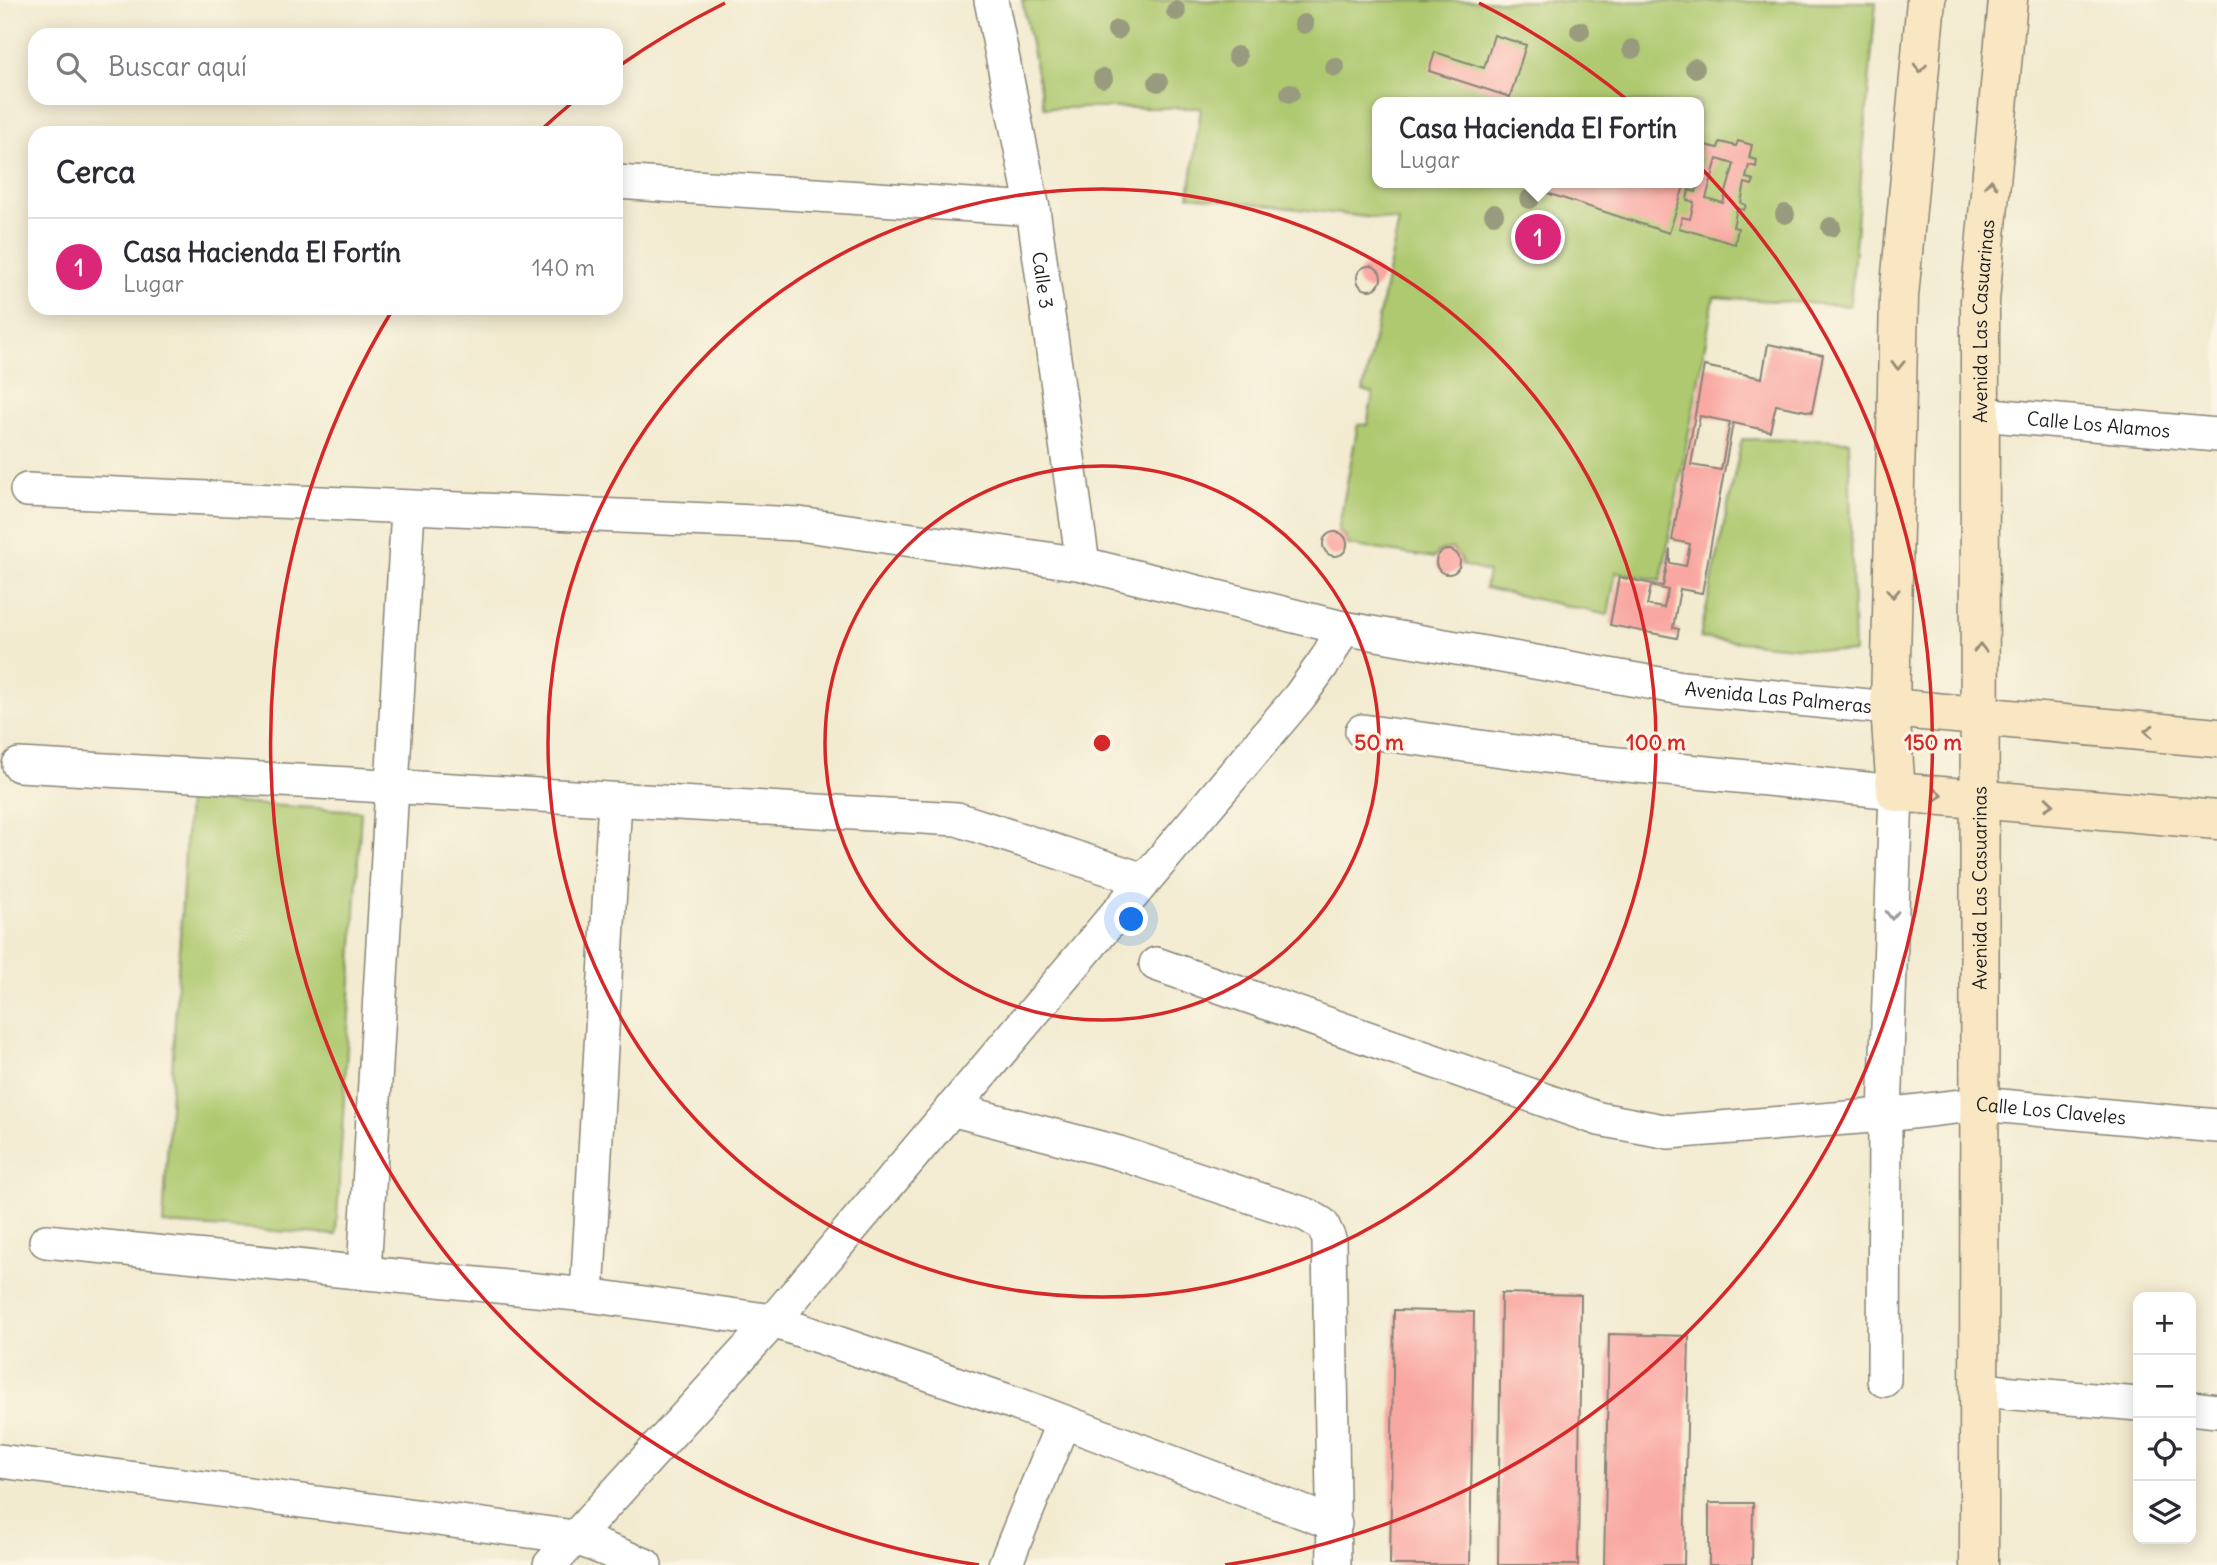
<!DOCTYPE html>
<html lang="es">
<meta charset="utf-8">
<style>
body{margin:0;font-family:Delius,sans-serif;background:#f7f7f7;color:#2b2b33}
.controls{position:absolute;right:21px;bottom:21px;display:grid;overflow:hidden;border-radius:14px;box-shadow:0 4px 18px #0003}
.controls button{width:63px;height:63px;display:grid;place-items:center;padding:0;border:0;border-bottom:2px solid #e1e1e2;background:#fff;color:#2b2b33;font:35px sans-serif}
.you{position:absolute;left:1132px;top:920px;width:24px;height:24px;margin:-18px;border:5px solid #fff;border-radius:50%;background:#1a73e8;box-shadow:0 0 0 10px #1a73e833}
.badge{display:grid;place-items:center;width:46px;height:46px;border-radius:50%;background:#db2777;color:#fff;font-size:23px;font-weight:700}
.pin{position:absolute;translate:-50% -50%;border:4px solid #fff;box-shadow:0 2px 7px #0006}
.popup{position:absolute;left:1372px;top:97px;width:332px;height:91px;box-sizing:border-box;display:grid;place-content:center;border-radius:14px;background:#fff;filter:drop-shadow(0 2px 5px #0005);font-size:23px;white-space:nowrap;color:#7c7c81}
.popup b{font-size:26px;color:#2b2b33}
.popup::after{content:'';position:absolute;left:50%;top:100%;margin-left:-14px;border:14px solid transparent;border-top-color:#fff}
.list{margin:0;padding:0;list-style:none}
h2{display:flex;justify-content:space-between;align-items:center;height:91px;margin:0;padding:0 28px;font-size:30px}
h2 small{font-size:23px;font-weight:400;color:#7c7c81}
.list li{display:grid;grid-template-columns:46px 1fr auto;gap:21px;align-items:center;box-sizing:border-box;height:98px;padding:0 28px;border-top:2px solid #e1e1e2}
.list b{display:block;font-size:26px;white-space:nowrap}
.list p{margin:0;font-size:23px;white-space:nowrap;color:#7c7c81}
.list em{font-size:23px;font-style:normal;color:#7c7c81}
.icon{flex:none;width:38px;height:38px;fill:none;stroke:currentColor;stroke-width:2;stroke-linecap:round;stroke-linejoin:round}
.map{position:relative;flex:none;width:2217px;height:1565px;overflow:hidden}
.search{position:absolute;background:#fff;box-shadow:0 4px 18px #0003;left:28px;top:28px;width:595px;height:77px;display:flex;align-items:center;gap:18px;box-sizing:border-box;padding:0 24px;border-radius:21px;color:#7c7c81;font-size:26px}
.panel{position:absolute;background:#fff;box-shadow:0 4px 18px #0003;left:28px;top:126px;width:595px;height:189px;border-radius:21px}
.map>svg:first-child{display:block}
</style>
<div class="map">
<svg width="2217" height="1565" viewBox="0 0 2217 1565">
<rect width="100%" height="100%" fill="#fcf5e5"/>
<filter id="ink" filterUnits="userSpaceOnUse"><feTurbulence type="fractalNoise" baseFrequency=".0143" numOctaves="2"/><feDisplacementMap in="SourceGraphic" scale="14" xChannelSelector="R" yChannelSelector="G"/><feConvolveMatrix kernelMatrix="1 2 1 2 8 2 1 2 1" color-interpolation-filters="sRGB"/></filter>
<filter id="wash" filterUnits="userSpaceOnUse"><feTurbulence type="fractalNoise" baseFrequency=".00686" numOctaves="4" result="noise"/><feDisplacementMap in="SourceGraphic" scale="28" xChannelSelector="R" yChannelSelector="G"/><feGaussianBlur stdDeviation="1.57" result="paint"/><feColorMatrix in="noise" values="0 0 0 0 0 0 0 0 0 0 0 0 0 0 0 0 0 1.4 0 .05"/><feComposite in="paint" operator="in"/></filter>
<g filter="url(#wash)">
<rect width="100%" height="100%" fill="#f2ebd0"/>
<!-- green -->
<g fill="#aec96f" stroke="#657246" stroke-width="2" fill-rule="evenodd">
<path d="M1022,0l854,2 -26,304 -136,-9 -53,284 -45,-9 -8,43 -123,-27 3,-16 -26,-7 -1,-7 -9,-10 -13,3 -5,7 -85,-13 -4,-9 -7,-5 20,-107 9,1 6,-31 -10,-3 36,-170 -210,-25 12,-88h-157zM1377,102h322v81h-322z"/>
<path d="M1742,439l107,2 5,212 -154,-15z"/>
<path d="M188,800l173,11 -25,424 -173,-11z"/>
</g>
<g id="blocks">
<!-- building -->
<g fill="#f9a7a2" fill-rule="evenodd">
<path d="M1494,35l32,10 -16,52 -81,-26 6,-19 49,16z"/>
<path d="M1738,141l14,4 -3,13 8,2 -1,7 -7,-2 -3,13 8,2 -2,5 -7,-2 -4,20 5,2 -2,5 -7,-2 -4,19 5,1 -3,16 -56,-16 3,-11 8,2 4,-17 -7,-2 2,-10 7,2 9,-35 -6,-1 2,-12 17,4 2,-6 16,4zM1717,159l17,5 -11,39 -17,-5z"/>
<path d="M1516,183h169l-16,50z"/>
<circle cx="1369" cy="278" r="12"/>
<path d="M1768,344l55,11 -11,57 -36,-7 -6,26 -37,-8 -31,170 -22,-4 -7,39 6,1 -2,9 -67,-13 9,-48 44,9 7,-37v14l16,3 4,-22 -18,-4 32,-174 58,12zM1700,416l30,6 -9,48 -30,-5zM1651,586l17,4 -4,18 -17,-3z"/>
<circle cx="1335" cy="544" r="12"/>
<circle cx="1448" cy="562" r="12"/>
<path d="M1501,1293l80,2 -3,270h-80z"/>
<path d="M1394,1310l80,2 -4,253h-80z"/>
<path d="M1609,1334l80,2 -5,229h-80z"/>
<path d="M1709,1503h44l-1,62h-43z"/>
</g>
</g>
</g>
<g filter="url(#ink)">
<use href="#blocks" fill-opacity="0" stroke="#878476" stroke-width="2"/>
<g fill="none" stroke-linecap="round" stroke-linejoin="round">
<defs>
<g id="street">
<path id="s1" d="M991,0l42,209 50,355"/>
<path d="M616,182l417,27"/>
<path id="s2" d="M1980,414l237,21"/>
<path d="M27,490l772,34 284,40 260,64 -16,30 -27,38 -527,625 -223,244"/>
<path id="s3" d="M1343,628l339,60 208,20"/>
<path d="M1362,731l206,28 328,33 -11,323 -1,265"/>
<path d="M19,765l938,54 187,61"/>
<path id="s4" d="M1156,964l443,155 70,13 216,-17 95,-11 237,22"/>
<path d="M951,1109l168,44 188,62 15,9 7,15 5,326"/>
<path d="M46,1241l541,54 186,26 244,83 318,120"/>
<path d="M364,1273l44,-764"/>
<path d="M587,1295l28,-495"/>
<path d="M1980,1390l158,14"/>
<path d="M2191,1408l26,3"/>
<path d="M0,1461l574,76 71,28"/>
<path d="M1005,1565l58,-143"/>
</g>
<g id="secondary">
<path d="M1926,0l-27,297 -9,411 6,84 321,28"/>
<path d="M1890,708l327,30"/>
<path id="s5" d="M1979,1565l1,-1264 28,-301"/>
</g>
</defs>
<!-- street casing -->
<use href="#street" stroke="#878476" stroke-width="36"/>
<!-- secondary casing -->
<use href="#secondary" stroke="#878476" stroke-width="41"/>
<!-- street -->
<use href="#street" stroke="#fff" stroke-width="33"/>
<!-- secondary -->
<use href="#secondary" stroke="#f9e7c3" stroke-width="38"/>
</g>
<!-- trees -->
<g fill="#989b7d">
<circle cx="1176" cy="11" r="10"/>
<circle cx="1304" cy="24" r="10"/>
<circle cx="1117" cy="30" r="10"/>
<circle cx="1580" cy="31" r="10"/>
<circle cx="1632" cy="49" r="10"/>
<circle cx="1237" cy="56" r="10"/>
<circle cx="1335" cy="67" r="10"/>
<circle cx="1695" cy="68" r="10"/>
<circle cx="1103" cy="78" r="10"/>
<circle cx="1158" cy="82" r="10"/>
<circle cx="1290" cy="93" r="10"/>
<circle cx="1530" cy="199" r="10"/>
<circle cx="1494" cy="214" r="10"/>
<circle cx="1785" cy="214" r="10"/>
<circle cx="1831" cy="227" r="10"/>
</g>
<!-- one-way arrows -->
<defs><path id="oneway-chevron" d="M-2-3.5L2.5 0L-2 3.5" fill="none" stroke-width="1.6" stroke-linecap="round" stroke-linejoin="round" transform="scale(1.75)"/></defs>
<g stroke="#968c78">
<use href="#oneway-chevron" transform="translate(1920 68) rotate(95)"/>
<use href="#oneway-chevron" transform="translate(1991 184) rotate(-85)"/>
<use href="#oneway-chevron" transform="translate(1898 365) rotate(91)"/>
<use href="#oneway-chevron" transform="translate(1893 593) rotate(91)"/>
<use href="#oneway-chevron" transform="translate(1980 648) rotate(-90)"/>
<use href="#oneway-chevron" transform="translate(2149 731) rotate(-175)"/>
<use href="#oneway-chevron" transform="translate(1938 795) rotate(4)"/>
<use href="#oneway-chevron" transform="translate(2049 804) rotate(5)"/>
</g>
<use stroke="#999" href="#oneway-chevron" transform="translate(1892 915) rotate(92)"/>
</g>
<!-- distance rings -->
<g fill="none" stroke="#d62828" stroke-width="3.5">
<circle cx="1102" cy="743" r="277"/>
<circle cx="1102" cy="743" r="554"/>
<path d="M979 1565A831 831 0 0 1 393 309M541 130A831 831 0 0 1 573 102M619 66A831 831 0 0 1 725 3M1479 3A831 831 0 0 1 1225 1565"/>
</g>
<g text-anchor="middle" stroke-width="6" stroke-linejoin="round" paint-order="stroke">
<!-- street labels -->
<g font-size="19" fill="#1c1c1c" stroke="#fcf5e5">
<text dy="7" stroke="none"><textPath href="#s1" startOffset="285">Calle 3</textPath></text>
<text dy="7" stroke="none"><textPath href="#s5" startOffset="1244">Avenida Las Casuarinas</textPath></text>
<text dy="7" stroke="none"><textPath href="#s2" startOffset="119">Calle Los Alamos</textPath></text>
<text dy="7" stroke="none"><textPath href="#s3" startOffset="441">Avenida Las Palmeras</textPath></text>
<text dy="7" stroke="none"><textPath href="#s5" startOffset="677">Avenida Las Casuarinas</textPath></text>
<text dy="7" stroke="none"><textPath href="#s4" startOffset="924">Calle Los Claveles</textPath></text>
</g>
</g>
<circle cx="1102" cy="743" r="10" fill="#d62828" stroke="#fcf5e5" stroke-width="3.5"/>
<g font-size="21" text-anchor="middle" font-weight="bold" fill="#d62828" stroke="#fcf5e5" stroke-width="6" stroke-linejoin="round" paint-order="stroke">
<text x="1379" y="750">50 m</text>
<text x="1656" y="750">100 m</text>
<text x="1933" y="750">150 m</text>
</g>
</svg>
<div class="controls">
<button>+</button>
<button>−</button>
<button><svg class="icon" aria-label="locate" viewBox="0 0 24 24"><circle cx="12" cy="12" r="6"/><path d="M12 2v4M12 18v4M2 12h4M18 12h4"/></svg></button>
<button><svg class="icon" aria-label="layers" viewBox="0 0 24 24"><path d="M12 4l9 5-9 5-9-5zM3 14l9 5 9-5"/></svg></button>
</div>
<div class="you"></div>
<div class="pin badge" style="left:1538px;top:237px">1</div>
<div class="popup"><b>Casa Hacienda El Fortín</b>Lugar</div>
<div class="search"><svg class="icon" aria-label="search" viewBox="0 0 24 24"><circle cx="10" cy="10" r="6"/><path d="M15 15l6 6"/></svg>Buscar aquí</div>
<section class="panel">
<h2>Cerca<small></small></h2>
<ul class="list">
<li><span class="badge">1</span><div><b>Casa Hacienda El Fortín</b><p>Lugar</p></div><em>140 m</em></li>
</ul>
</section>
</div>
